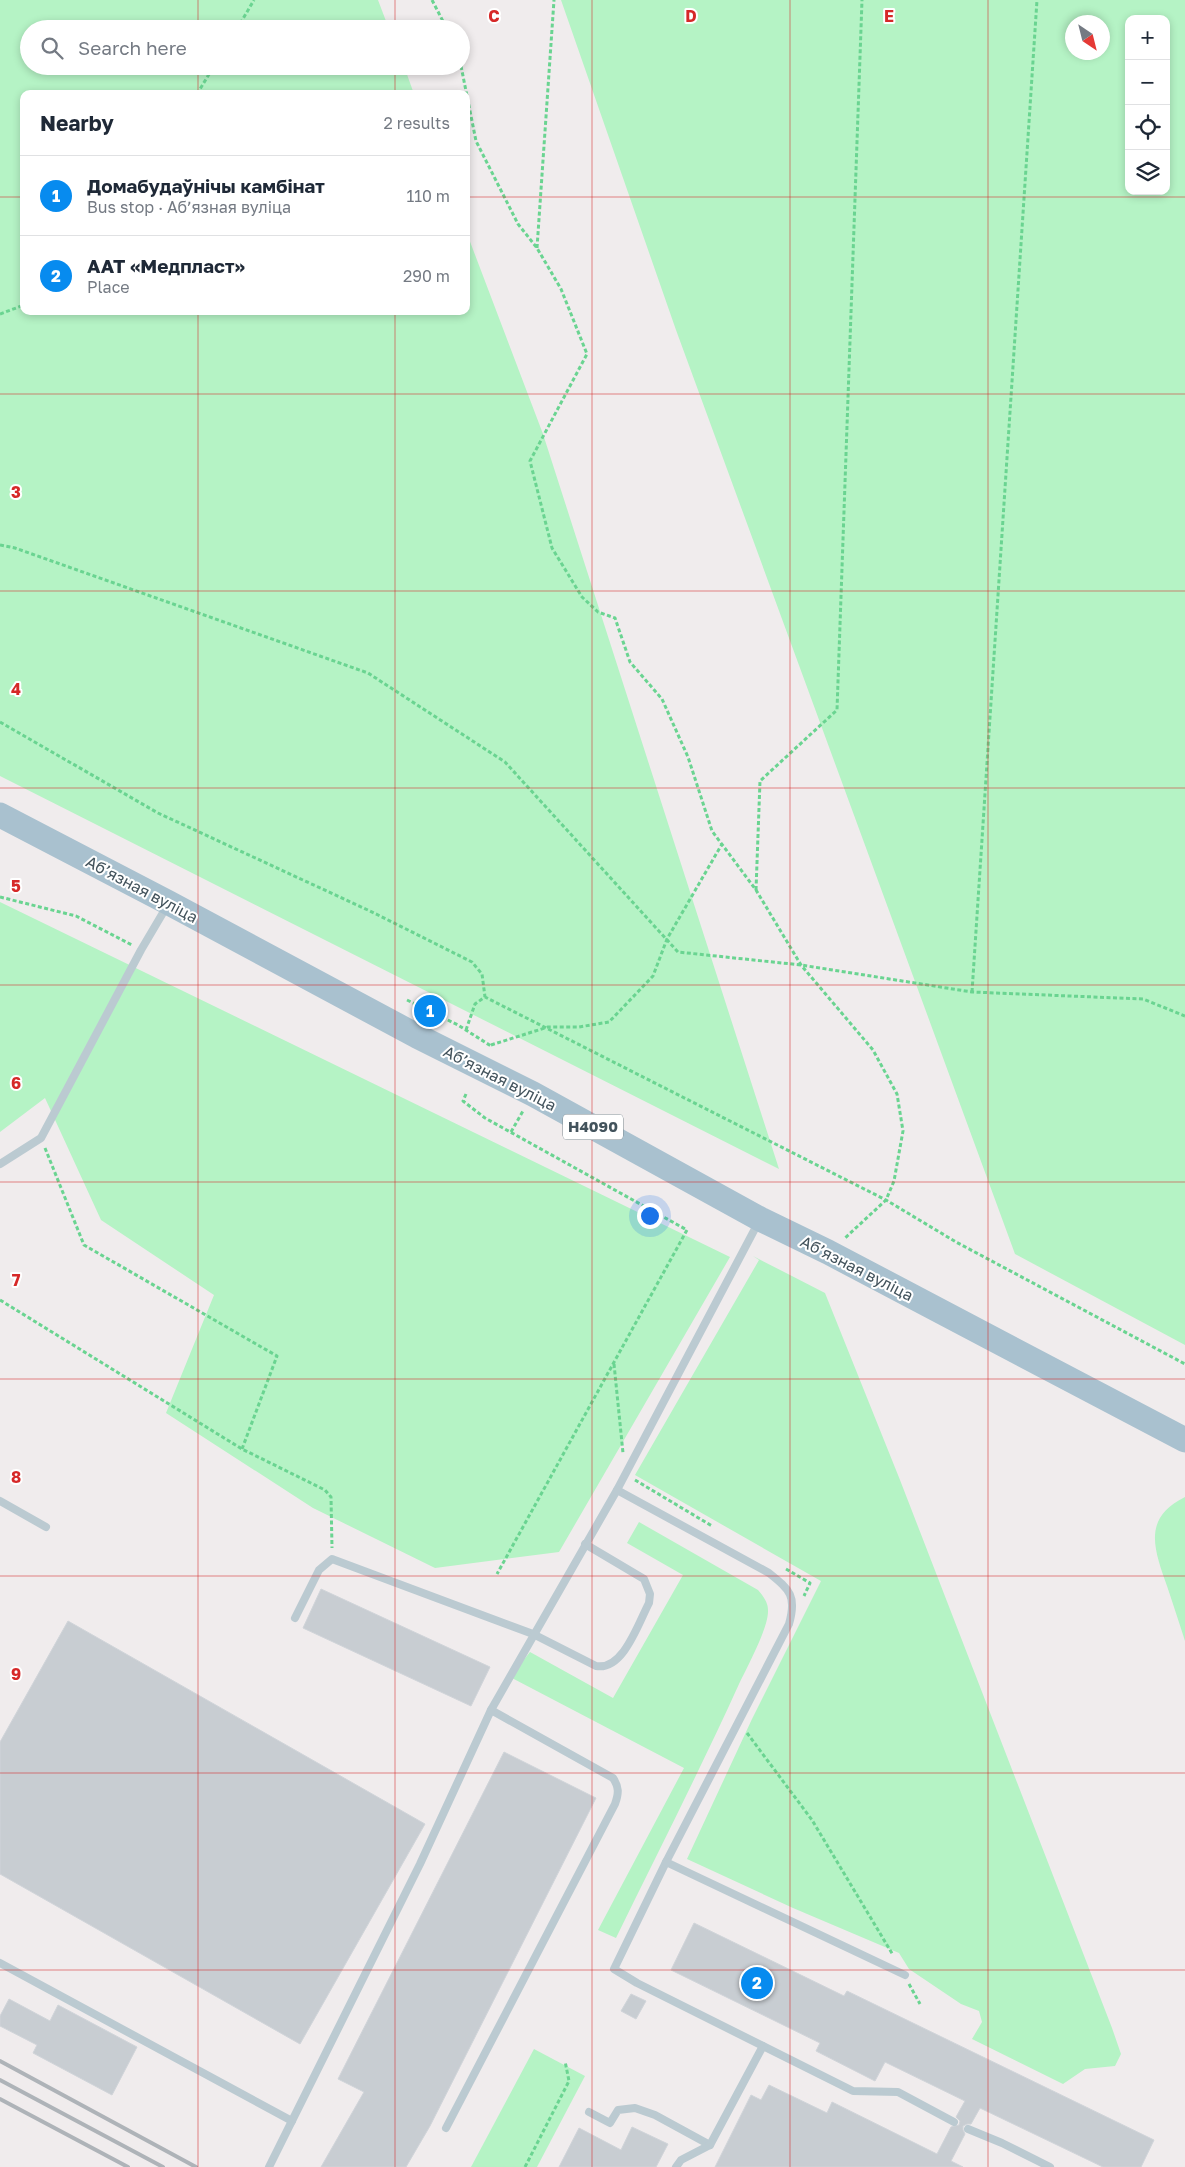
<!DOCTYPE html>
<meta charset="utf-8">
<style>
body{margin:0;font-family:"Golos Text",sans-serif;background:#f2f2f3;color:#1f2937}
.controls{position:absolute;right:15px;top:15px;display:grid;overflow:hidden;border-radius:10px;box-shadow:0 2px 8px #0003}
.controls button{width:45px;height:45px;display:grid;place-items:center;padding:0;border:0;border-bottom:1px solid #e0e1e3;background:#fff;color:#1f2937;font:25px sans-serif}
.compass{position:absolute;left:1065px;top:15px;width:45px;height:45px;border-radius:50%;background:#fff;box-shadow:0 2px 8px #0003;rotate:145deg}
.you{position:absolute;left:649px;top:1215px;width:18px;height:18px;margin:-12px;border:4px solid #fff;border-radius:50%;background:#1a73e8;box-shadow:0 0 0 8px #1a73e833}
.badge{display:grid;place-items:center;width:32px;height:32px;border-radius:50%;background:#078bef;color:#fff;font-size:16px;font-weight:700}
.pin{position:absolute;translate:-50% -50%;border:2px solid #fff;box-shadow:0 1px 5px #0006}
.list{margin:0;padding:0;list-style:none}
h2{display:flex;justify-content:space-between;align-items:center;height:65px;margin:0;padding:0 20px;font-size:21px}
h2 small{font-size:16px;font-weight:400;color:#747a83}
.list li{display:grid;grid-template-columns:32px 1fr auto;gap:15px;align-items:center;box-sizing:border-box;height:80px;padding:0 20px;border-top:1px solid #e0e1e3}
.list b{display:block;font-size:19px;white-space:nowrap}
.list p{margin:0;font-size:16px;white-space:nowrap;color:#747a83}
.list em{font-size:16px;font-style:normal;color:#747a83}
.icon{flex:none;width:28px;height:28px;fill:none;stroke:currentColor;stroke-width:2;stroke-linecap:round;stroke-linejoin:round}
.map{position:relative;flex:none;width:1185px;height:2167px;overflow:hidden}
.search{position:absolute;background:#fff;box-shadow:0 2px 8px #0003;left:20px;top:20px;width:450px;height:55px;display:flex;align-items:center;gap:12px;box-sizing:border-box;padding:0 18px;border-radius:28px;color:#747a83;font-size:19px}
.panel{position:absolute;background:#fff;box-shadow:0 2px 8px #0003;left:20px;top:90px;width:450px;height:225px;border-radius:10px}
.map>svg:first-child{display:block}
</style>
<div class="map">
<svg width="1185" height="2167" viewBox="0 0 1185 2167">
<rect width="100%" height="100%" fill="#f0eced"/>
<!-- green -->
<g fill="#b5f3c5" fill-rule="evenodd">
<path d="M0,0h378l11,29h-360v37h375l10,28h-390v217h442v-80l77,203 236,735 -779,-393z"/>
<path d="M561,0h624v1345l-170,-91 -339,-924zM1129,19h37v172h-37zM1072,22h30v30h-30z"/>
<path d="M0,902l730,355 -171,295 -124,16 -122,-60 -147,-95 48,-118 -113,-75 -56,-122 -45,34z"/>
<path d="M753,1256l72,37 75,187 212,548 9,26 -6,12 -30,3 -22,15 -91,-45 10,-17 -3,-11 -18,-7 -52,-35 -10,-16 -106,-45 -106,-49 65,-140 69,-138 -186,-106 124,-215z"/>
<path d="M1185,1497v144c-6,-19 -12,-37 -18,-55 -13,-37 -25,-68 18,-89z"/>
<path d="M639,1522l119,68c5,6 10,12 10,20 1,17 -21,57 -29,74 -39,86 -82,170 -123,254l-18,-8 86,-162 -174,-91 20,-25 83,46 70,-123 -56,-32z"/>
<path d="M534,2049l51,27 -48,91h-66z"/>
</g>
<!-- building -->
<g fill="#c8cdd2" stroke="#d0d4d9">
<path d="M321,1589l169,78 -19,39 -168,-78z"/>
<path d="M68,1621l357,203 -125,220 -300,-170v-132z"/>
<path d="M504,1752l92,46 -166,328 -24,41h-85l43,-75 -26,-13z"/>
<path d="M694,1923l150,73 3,-5 307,149 -13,27h-38l-123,-59 -9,16h-4l-4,2v4l2,4 -14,27 12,6h-248l36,-72 10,5 8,-15 58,28 5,-11 105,52 14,-27 8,-2 1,-4 -4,-4 9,-16 -80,-39 -10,19 -59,-30 4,-8 -149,-73z"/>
<path d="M631,1994l15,7 -10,18 -15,-8z"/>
<path d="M9,1999l41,22 8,-16 79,42 -25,48 -79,-42 4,-8 -37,-19v-10z"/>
<path d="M632,2127l36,17 -12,23h-97l20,-39 42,22z"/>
</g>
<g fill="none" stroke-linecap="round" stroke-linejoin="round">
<!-- path -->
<g stroke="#6ad491" stroke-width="3" stroke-dasharray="4 2.5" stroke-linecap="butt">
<path d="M432,0l15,29"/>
<path d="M237,29l17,-29"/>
<path d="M461,66l15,75 42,83 19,24 24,41 26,65 -57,107 22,87 30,49 16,15 17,6 15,44 32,37 26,58 24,74 44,59 45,75 72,85 24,44 6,37 -9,50 -8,19 -41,38"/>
<path d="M197,94l17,-28"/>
<path d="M537,248l17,-248"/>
<path d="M0,314l24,-9"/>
<path d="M0,545l15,3 353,125 137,89 173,190 123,13 171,27 171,7 42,17"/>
<path d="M0,722l158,91 212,98 102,51 10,12 3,23"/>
<path d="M756,890l4,-109 77,-71 25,-710"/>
<path d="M0,897l76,19 56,29"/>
<path d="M972,992l65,-992"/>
<path d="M407,1000l51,25 33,21"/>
<path d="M466,1030l9,-26 10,-7 401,203 70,42 229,122"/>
<path d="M491,1045l57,-18h31l30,-5 44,-46 14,-37 55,-95"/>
<path d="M466,1094l-3,7 22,17 202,112 -190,344"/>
<path d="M511,1132l12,-21"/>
<path d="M45,1148l39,97 193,111 -35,93"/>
<path d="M0,1300l242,149 83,41 6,7 1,51"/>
<path d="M614,1364l9,89"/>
<path d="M635,1480l77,46"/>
<path d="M786,1569l24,14 -6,13"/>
<path d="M747,1733l65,87 81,135"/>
<path d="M909,1984l11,20"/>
<path d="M525,2167l44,-86 -4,-20"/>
</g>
<!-- service -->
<g stroke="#bbcad1" stroke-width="8">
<path d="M0,1164l41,-26 100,-188 26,-44"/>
<path d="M758,1223l-141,267 152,83c21,17 28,23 20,51l-123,238 -52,107 23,14 216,108 45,1 56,30"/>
<path d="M0,1501l46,26"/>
<path d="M295,1618l24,-48 13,-11 201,75 63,32c27,5 42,-42 53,-63l1,-9 -6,-15 -59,-35"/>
<path d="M666,1862l239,113"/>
<path d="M0,1963l292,158"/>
<path d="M589,2112l21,11 8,-13 17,-2 20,7 55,30"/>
<path d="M446,2128l169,-324c4,-11 4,-17 -2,-26l-122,-68"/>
<path d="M968,2129l34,14 48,24"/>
<path d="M269,2167l151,-303 71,-154 126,-220"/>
<path d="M676,2167l5,-7 29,-15 53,-99"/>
</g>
<!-- primary -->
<path stroke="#a9c1cf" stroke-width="25" d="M0,815l169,88 248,133 116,58 227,125 68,33 357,188"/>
<!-- rail -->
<g stroke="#aeb3b8" stroke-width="4">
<path d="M0,2061l196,106"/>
<path d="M0,2080l163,87"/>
<path d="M0,2099l128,68"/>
</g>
</g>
<!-- grid -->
<path fill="none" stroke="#d62828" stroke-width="1" stroke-opacity="0.55" d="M198,0v29M395,0v29M592,0v2167M790,0v2167M988,0v2167M198,66v28M395,66v28M0,197h24M466,197h719M198,311v1856M395,311v1856M0,394h1185M0,591h1185M0,788h1185M0,985h1185M0,1182h1185M0,1379h1185M0,1576h1185M0,1773h1185M0,1970h1185"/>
<g text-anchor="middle" stroke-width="4" stroke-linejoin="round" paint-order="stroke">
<!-- shield labels -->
<rect fill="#fff" stroke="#7b878d" stroke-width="1" x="563" y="1114.5" width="60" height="25" rx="4"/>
<g font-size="15" font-weight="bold" fill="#43535c">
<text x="593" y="1132">Н4090</text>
</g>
<!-- street labels -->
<g font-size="16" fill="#43535c" stroke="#fff">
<text transform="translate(142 889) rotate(28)" y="6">Абʼязная вуліца</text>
<text transform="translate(500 1078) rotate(27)" y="6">Абʼязная вуліца</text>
<text transform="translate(857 1268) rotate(27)" y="6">Абʼязная вуліца</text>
</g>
</g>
<g font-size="16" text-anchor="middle" font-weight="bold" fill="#d62828" stroke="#fff" stroke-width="4" stroke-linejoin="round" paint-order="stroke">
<text x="494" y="22">C</text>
<text x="691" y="22">D</text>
<text x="889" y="22">E</text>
<text x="16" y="498">3</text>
<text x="16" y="695">4</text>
<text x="16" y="892">5</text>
<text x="16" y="1089">6</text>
<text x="16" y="1286">7</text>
<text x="16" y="1483">8</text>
<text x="16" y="1680">9</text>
</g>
</svg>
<div class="controls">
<button>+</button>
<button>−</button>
<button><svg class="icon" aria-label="locate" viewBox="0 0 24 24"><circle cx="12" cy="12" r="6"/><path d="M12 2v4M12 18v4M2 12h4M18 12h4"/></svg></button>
<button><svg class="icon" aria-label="layers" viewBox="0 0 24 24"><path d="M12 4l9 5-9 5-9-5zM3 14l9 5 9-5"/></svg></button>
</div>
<svg class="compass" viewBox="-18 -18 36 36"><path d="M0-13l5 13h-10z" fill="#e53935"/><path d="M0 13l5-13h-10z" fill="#747a83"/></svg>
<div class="you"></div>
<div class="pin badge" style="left:430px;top:1011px">1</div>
<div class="pin badge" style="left:757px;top:1983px">2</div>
<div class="search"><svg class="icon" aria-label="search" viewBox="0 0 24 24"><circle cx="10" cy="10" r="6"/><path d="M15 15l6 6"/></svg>Search here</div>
<section class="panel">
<h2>Nearby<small>2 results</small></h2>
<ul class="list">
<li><span class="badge">1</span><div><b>Домабудаўнічы камбінат</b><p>Bus stop · Абʼязная вуліца</p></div><em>110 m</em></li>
<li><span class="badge">2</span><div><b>ААТ «Медпласт»</b><p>Place</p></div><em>290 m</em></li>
</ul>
</section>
</div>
